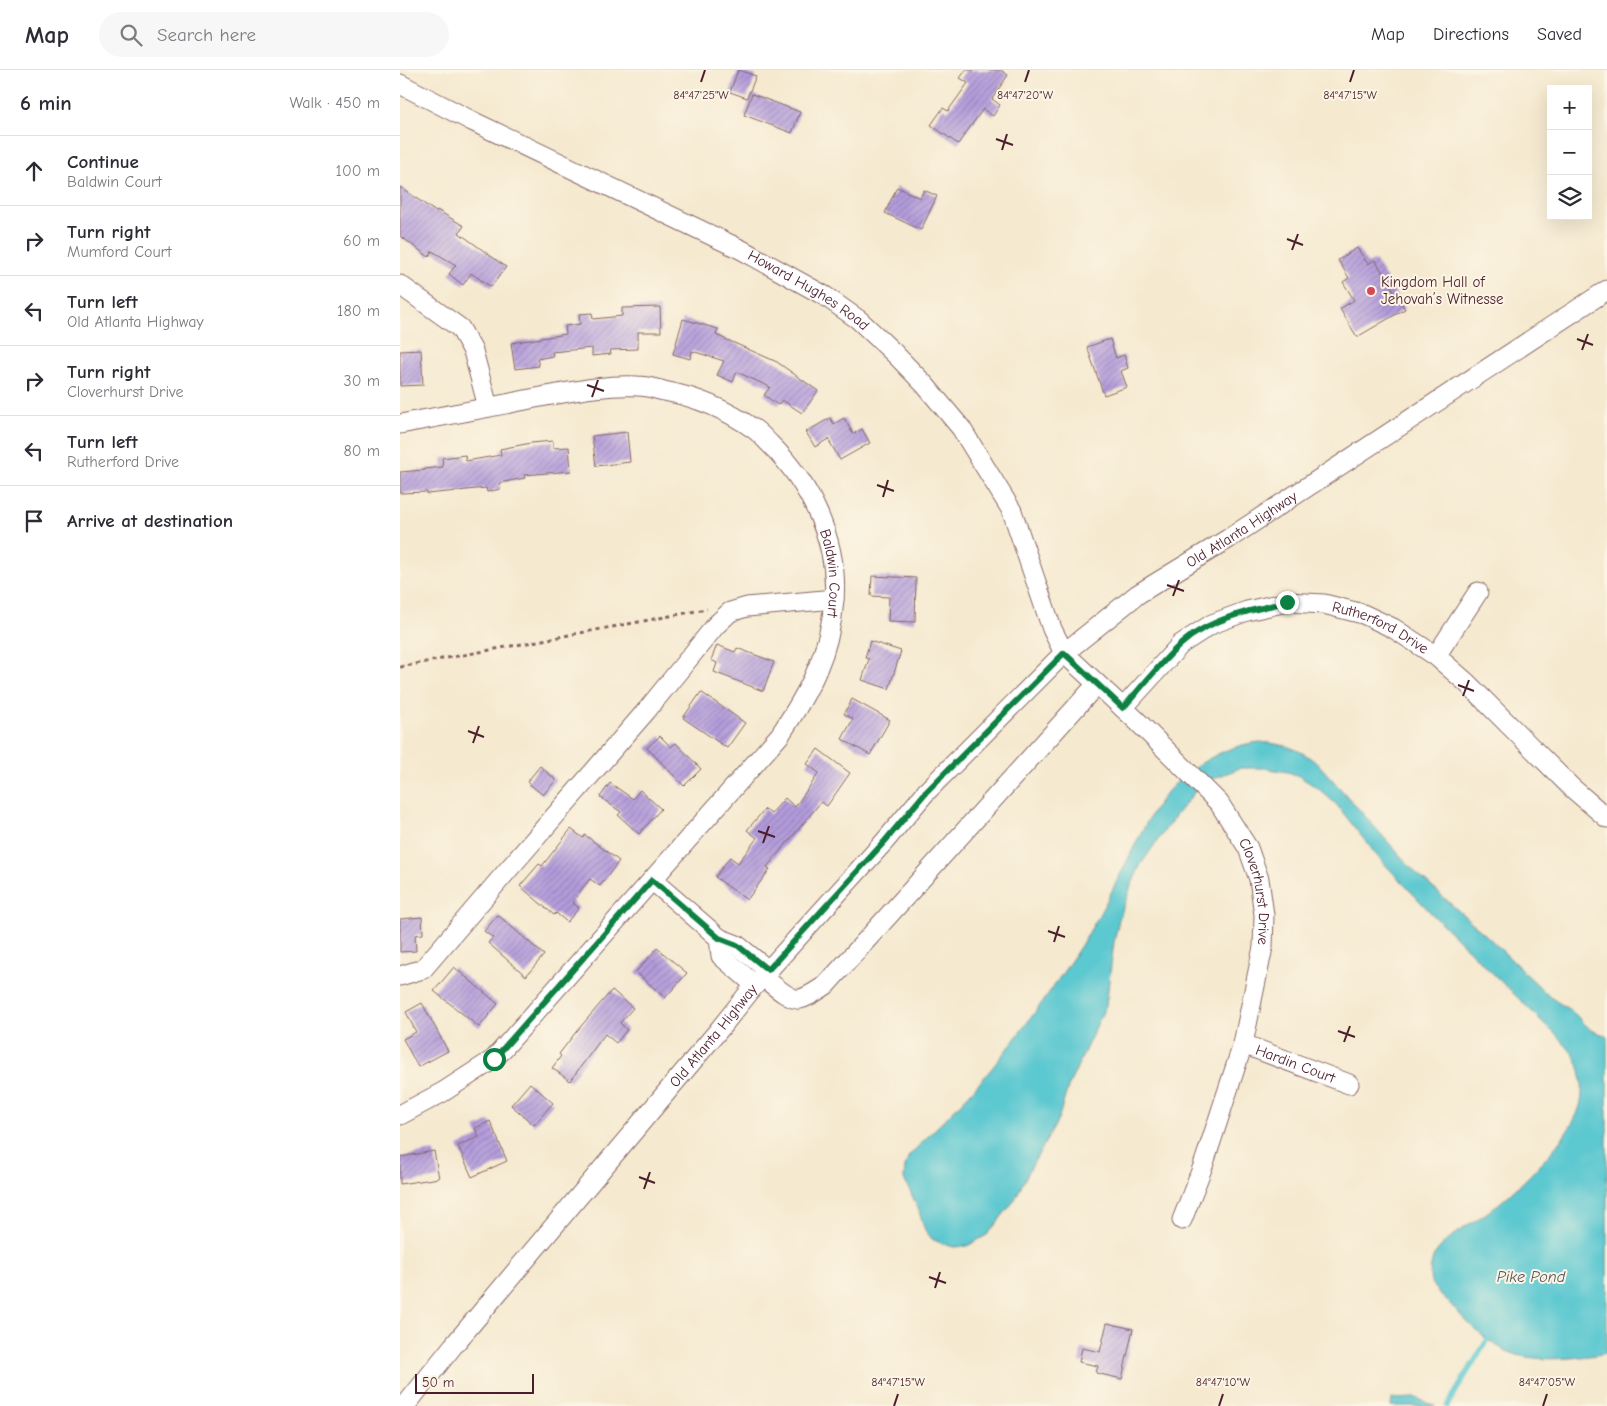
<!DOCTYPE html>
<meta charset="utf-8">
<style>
body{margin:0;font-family:"Comic Neue",sans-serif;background:#f7f7f7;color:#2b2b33}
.controls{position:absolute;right:15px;top:15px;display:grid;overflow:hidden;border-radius:0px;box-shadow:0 5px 20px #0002}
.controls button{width:45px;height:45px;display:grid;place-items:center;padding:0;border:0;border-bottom:1px solid #e1e1e2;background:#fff;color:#2b2b33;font:25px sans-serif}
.scale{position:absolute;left:15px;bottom:12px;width:119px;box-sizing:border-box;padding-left:5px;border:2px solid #4a1f2b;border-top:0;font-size:14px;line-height:18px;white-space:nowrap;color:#4a1f2b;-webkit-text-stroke:4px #fcf5e5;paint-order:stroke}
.stop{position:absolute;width:15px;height:15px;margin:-11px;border:4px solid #0b8043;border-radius:50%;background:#fff}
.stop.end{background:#0b8043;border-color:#fff;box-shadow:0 1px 5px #0008}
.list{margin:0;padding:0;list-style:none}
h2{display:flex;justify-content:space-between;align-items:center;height:65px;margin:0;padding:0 20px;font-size:21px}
h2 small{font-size:16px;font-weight:400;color:#7c7c81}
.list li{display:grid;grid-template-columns:32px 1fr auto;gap:15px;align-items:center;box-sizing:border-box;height:70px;padding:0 20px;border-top:1px solid #e1e1e2}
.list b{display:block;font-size:19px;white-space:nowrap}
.list p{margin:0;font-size:16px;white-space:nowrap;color:#7c7c81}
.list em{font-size:16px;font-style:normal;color:#7c7c81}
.icon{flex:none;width:28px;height:28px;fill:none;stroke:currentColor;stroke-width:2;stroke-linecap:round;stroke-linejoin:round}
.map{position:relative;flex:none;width:1207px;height:1336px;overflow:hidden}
header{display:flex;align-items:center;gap:30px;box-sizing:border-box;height:70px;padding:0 25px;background:#fff;border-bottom:1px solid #e1e1e2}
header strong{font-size:24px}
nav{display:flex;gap:28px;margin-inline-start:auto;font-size:18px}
.search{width:350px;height:45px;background:#f7f7f7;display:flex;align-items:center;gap:12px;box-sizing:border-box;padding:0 18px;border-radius:28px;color:#7c7c81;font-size:19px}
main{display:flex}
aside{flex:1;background:#fff}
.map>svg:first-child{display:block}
</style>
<header>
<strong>Map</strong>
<div class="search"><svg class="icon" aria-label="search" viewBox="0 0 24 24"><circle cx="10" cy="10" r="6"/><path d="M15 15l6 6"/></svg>Search here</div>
<nav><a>Map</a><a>Directions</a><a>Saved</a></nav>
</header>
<main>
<aside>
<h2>6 min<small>Walk · 450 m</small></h2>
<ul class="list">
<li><svg class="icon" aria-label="ahead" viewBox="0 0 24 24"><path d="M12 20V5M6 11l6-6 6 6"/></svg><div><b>Continue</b><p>Baldwin Court</p></div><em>100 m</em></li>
<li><svg class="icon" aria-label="right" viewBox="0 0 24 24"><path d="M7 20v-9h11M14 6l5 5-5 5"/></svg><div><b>Turn right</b><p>Mumford Court</p></div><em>60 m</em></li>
<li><svg class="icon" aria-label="left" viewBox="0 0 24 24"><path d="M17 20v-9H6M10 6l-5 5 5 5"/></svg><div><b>Turn left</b><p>Old Atlanta Highway</p></div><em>180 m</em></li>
<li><svg class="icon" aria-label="right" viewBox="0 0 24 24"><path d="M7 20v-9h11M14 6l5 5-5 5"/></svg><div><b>Turn right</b><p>Cloverhurst Drive</p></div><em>30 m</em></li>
<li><svg class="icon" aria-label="left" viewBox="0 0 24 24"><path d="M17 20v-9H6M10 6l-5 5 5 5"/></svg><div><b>Turn left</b><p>Rutherford Drive</p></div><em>80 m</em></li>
<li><svg class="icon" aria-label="arrive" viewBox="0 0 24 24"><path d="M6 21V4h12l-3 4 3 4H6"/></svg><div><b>Arrive at destination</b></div></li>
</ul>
</aside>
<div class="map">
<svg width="1207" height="1336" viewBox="0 0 1207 1336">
<defs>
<pattern id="building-hatch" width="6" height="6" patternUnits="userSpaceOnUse" patternTransform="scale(1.25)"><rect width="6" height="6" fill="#b39cdc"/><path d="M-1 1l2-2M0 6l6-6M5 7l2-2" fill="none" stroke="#947fb3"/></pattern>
</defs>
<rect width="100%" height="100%" fill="#fcf5e5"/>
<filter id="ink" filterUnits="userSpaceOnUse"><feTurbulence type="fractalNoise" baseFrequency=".02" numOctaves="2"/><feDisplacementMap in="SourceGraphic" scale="10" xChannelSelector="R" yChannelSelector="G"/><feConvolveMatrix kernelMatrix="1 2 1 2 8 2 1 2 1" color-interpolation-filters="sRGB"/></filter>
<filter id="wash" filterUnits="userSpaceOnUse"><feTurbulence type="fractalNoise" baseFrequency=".0096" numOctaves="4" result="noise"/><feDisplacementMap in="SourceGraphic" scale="20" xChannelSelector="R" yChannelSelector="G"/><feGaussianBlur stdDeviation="1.12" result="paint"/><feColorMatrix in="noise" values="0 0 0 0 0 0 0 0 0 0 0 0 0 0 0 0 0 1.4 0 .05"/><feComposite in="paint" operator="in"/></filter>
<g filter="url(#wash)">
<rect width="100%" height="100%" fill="#f5e9cf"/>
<!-- water -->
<g fill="#5bc8d0" stroke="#52747e">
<path d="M860,672c27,3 40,6 60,24l95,106 73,65 62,60 23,15 18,18 16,6v317c-26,5 -64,9 -90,2 -28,-9 -47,-30 -66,-50 -7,-7 -16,-14 -20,-23 -2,-7 0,-20 3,-26 8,-17 46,-37 62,-50 24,-19 74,-68 83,-97 5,-14 4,-31 -1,-45 -4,-11 -13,-19 -20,-27l-124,-121 -56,-59 -42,-53 -17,-15 -20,-13 -11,-4 -25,-4h-23l-33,13 -9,7 -23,28 -34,48 -10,22 -12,33 -5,23 -8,63 -38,82 -10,33 -28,49 -16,32 -27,34 -20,11 -13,1 -11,-3 -11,-5 -7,-9 -7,-22 -14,-29 1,-12 4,-11c27,-29 58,-57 83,-88 34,-42 66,-86 95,-132 15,-25 28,-51 41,-77 12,-24 23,-48 40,-68 23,-25 58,-46 92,-49z"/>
<path d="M1016,1328l19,8h-44l1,-7z"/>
</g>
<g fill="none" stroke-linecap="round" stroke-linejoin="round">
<!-- stream -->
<path stroke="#5bc8d0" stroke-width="5" d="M1047,1336l40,-66"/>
</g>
<g id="blocks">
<!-- building -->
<g fill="url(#building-hatch)">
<path d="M338,0l18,6 -9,22 -17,-6z"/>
<path d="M566,0h35l7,5 -16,24 8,6 -7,11 -10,-7 -25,35 -27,-19 12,-17 5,3 20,-28 -8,-5z"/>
<path d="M352,24l48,18 -8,21 -48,-18z"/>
<path d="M0,117l36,25 1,-2 27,16 -5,7 47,34 -15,20 -20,-14 -8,12 -14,-11 7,-9 -24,-14 -3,6 -29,-21z"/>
<path d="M497,117l23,11 4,-8 13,6 -16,34 -36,-17z"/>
<path d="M957,178l11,16 7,-4 30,49 -48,28 -17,-28 14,-9 -11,-18 6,-4 -11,-18z"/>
<path d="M260,237l1,25h-23v17l-28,1 1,4 -19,2v-8l-40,4 1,4 -16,3 2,7 -24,3 -4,-26 55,-9 -1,-8 15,-2 -1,-10 13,-1 1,6 29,-3v-8z"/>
<path d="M283,249l35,10 -2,6 61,27 41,29 -16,22 -20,-13 -4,5 -14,-10 6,-8 -33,-15 -4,10 -16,-7 7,-14 -32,-10 -2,8 -17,-5z"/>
<path d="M710,269l6,19 8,-3 4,13 -7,3 6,16 -23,8 -17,-48z"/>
<path d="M21,280l2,35 -23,1v-35z"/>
<path d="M430,348l4,6 10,-6 9,16 9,-5 8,14 -30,17 -12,-21 -13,8 -9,-15z"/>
<path d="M227,362l3,30 -34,4 -4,-30z"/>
<path d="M153,371v7l16,-1 2,24 -47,4 1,3 -26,5 1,6 -13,3 -1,-4 -59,6v-2l-27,1v-21l25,-2v-1l18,-2 -1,-9 23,-3 1,6 35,-6 -1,-6 31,-6z"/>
<path d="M472,506l44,2 -1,44 -27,-1 1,-24 -18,-1z"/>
<path d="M470,571l31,10 -12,38 -27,-9 7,-21 -4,-1z"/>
<path d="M317,575l18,7 2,-4 37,14 -11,29 -49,-19 3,-9 -6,-3z"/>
<path d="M301,622l44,31 -18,25 -44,-30z"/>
<path d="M452,629l38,21 -20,35 -28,-16 11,-20 -9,-5z"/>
<path d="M260,666l11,11 5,-4 25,26 -17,17 -37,-38z"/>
<path d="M418,679l32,24 -23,33 -6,-4 -54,65 3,2 -23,31 -32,-23 15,-20 8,6 19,-25 -10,-8 18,-21 6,5 14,-16 10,9 24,-34 -12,-9z"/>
<path d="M140,696l16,14 -13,15 -16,-13z"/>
<path d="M210,713l23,16 7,-9 21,19 -22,25 -21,-19 3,-3 -21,-15z"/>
<path d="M171,759l12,9 2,-3 34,26 -19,25 -10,-7 -18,23 7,6 -12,14 -11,-9 -2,2 -34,-29 19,-22 3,2z"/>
<path d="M98,845l46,40 -18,21 -38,-33 5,-5 -9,-7z"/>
<path d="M22,847l1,17 -8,1 1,16 -16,1v-33z"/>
<path d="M257,878l30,25 -22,25 -29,-26z"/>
<path d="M54,897l44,37 -19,23 -45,-36z"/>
<path d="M212,920l21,18 -13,15 7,7 -11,13 -11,-9 -35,47 -18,-13 9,-12 -2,-2 17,-22z"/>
<path d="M22,933l26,48 -30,16 -15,-28 13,-7 -10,-20z"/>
<path d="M130,1013l23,20 -19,22 -23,-20z"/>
<path d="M90,1051l17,40 -35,16 -14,-31 21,-9 -4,-9z"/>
<path d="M34,1081l5,27 -39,6v-27z"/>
<path d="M707,1253l26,6 -11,50 -26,-6 2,-7 -19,-4 3,-14 18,4z"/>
</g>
</g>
</g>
<g filter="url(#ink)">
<use href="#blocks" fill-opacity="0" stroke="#866664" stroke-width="1"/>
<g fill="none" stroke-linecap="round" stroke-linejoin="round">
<defs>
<g id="minor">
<path id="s1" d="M0,14l72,37 270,129 83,46 34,24 36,34 30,31 36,43 51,83 40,118 12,24 72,67 83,83 29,45 11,31 5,36 -1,32 -20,97 -40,122 -21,54"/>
<path d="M0,215l60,43 13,23 15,56"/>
<path id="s2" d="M0,354c43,-8 87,-16 130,-25 36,-6 71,-15 108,-13 9,0 18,3 26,5 32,6 63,19 90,38 6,4 11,10 16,15 40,39 69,99 64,156 -4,54 -25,91 -54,135l-286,324 -51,33 -43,23"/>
<path d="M1036,586l42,-64"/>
<path id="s3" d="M723,638l58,-64 31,-20 35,-13 40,-9 37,2 39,10 30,14 43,28 31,27 104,104 36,31"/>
<path d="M252,810l67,58 18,7 31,25"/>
<path d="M319,868l2,18 34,29"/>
<path d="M0,906l23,-7 84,-98 140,-161 69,-85 14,-13 17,-5 87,-8"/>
<path d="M363,907c8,6 27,24 37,22 9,-2 18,-9 26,-14l271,-301"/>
<path id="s4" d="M843,974l106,40"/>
<path id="s5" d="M5,1336l48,-60 265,-315 37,-46 130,-144 41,-49 138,-139 74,-59 90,-55 379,-249"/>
</g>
</defs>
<!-- minor casing -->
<use href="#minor" stroke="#866664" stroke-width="21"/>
<!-- path -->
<path stroke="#866664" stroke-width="3" stroke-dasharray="4 4" stroke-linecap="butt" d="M0,597l307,-58"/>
<!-- minor -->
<use href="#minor" stroke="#fff" stroke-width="19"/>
</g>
</g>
<g fill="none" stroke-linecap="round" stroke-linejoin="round" filter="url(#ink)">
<!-- route -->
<path stroke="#0b8043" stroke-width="6" d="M94,989l158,-179 67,58 18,7 31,25 117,-129 41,-49 138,-139 59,55c18,-20 37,-45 57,-63 28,-26 71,-35 107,-43"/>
</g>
<!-- ticks -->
<path fill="none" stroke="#4a1f2b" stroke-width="2" d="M301,12l4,-12M625,12l4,-12M950,12l4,-12M596,69l17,6M602,80l5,-16M887,169l16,6M892,180l6,-16M1177,269l16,6M1182,280l6,-16M187,315l17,6M192,327l6,-17M477,415l17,6M483,427l5,-17M767,515l17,6M773,526l6,-16M1058,615l16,6M1063,626l6,-16M68,661l16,6M73,673l6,-17M358,761l17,6M363,773l6,-17M648,861l17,6M654,872l5,-16M938,961l17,6M944,972l6,-16M239,1107l16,6M244,1119l6,-17M529,1207l17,6M535,1218l5,-16M494,1336l4,-12M819,1336l4,-12M1143,1336l4,-12"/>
<!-- markers -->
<circle fill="#d1495b" stroke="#fcf5e5" stroke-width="2" cx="971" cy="221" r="5"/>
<g text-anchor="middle" stroke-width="4" stroke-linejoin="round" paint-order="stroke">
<!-- poi labels -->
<g font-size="15" fill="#4a1f2b" stroke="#fcf5e5" text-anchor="start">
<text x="981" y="217">Kingdom Hall of<tspan x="981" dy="17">Jehovah’s Witnesse</tspan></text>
</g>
<!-- street labels -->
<g font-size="15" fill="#4a1f2b" stroke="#fcf5e5">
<text dy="5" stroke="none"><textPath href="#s1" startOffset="458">Howard Hughes Road</textPath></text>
<text dy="5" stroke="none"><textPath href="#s5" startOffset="1218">Old Atlanta Highway</textPath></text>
<text dy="5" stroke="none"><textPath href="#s2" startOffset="535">Baldwin Court</textPath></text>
<text dy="5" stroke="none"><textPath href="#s3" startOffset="300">Rutherford Drive</textPath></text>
<text dy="5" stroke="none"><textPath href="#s1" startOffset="1228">Cloverhurst Drive</textPath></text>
<text dy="5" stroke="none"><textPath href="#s5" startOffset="482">Old Atlanta Highway</textPath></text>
<text dy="5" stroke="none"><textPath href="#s4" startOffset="56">Hardin Court</textPath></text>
</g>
<!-- water labels -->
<g font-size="16" font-style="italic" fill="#4f525d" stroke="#fcf5e5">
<text x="1131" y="1212">Pike Pond</text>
</g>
</g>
<g font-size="12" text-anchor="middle" fill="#4a1f2b" stroke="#fcf5e5" stroke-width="4" stroke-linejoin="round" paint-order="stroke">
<text x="301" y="29">84°47'25"W</text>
<text x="625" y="29">84°47'20"W</text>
<text x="950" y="29">84°47'15"W</text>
<text x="498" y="1316">84°47'15"W</text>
<text x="823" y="1316">84°47'10"W</text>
<text x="1147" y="1316">84°47'05"W</text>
</g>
</svg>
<div class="controls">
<button>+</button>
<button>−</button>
<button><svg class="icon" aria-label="layers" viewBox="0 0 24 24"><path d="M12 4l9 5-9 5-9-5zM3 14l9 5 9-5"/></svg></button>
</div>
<div class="scale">50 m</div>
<div class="stop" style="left:94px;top:989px"></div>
<div class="stop end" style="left:887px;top:532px"></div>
</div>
</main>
